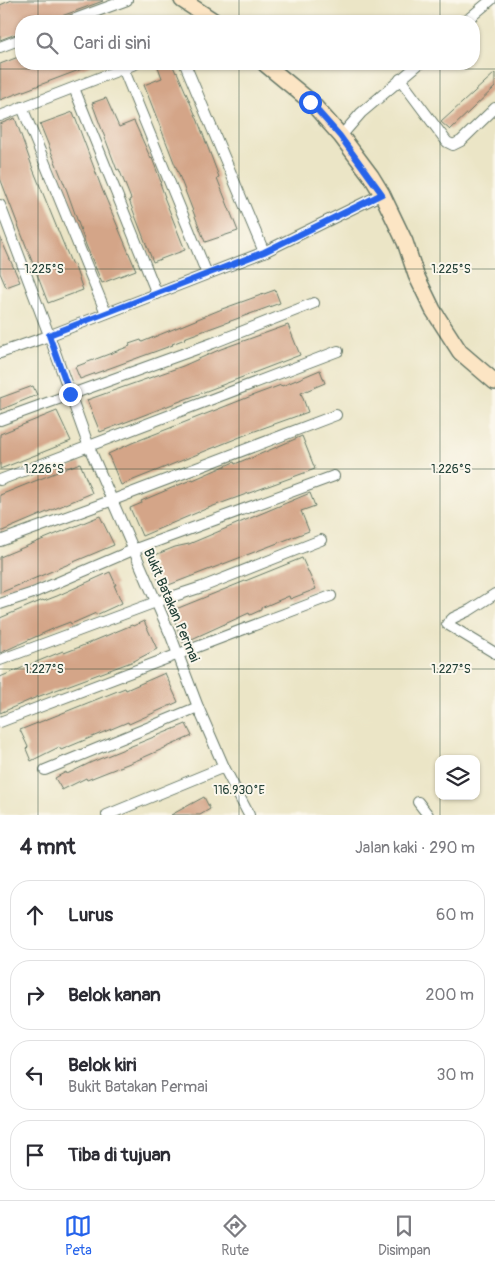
<!DOCTYPE html>
<html lang="id">
<meta charset="utf-8">
<style>
body{margin:0;font-family:Pangolin,sans-serif;background:#f7f7f7;color:#2b2b33}
.controls{position:absolute;right:15px;bottom:15px;display:grid;overflow:hidden;border-radius:10px;box-shadow:0 1px 4px #0004}
.controls button{width:45px;height:45px;display:grid;place-items:center;padding:0;border:0;border-bottom:1px solid #e1e1e2;background:#fff;color:#2b2b33;font:25px sans-serif}
.stop{position:absolute;width:15px;height:15px;margin:-11px;border:4px solid #2563eb;border-radius:50%;background:#fff}
.stop.end{background:#2563eb;border-color:#fff;box-shadow:0 1px 5px #0008}
.list{margin:0;padding:0;list-style:none}
h2{display:flex;justify-content:space-between;align-items:center;height:65px;margin:0;padding:0 20px;font-size:21px}
h2 small{font-size:16px;font-weight:400;color:#7c7c81}
.list li{display:grid;grid-template-columns:32px 1fr auto;gap:15px;align-items:center;box-sizing:border-box;height:70px;margin:0 10px 10px;padding:0 10px;border:1px solid #e1e1e2;border-radius:20px}
.list b{display:block;font-size:19px;white-space:nowrap}
.list p{margin:0;font-size:16px;white-space:nowrap;color:#7c7c81}
.list em{font-size:16px;font-style:normal;color:#7c7c81}
.icon{flex:none;width:28px;height:28px;fill:none;stroke:currentColor;stroke-width:2;stroke-linecap:round;stroke-linejoin:round}
.map{position:relative;flex:none;width:495px;height:815px;overflow:hidden}
.search{position:absolute;background:#fff;box-shadow:0 1px 4px #0004;left:15px;right:15px;top:15px;height:55px;display:flex;align-items:center;gap:12px;box-sizing:border-box;padding:0 18px;border-radius:20px;color:#7c7c81;font-size:19px}
.sheet{height:385px;background:#fff}
nav{display:flex;justify-content:space-around;align-items:center;box-sizing:border-box;height:70px;border-top:1px solid #e1e1e2;background:#fff;font-size:14px;color:#7c7c81}
nav a{display:grid;justify-items:center;gap:2px}
nav .on{color:#2563eb}
.map>svg:first-child{display:block}
</style>
<div class="map">
<svg width="495" height="815" viewBox="0 0 495 815">
<rect width="100%" height="100%" fill="#fbf7ec"/>
<filter id="ink" filterUnits="userSpaceOnUse"><feTurbulence type="fractalNoise" baseFrequency=".02" numOctaves="2"/><feDisplacementMap in="SourceGraphic" scale="10" xChannelSelector="R" yChannelSelector="G"/><feConvolveMatrix kernelMatrix="1 2 1 2 8 2 1 2 1" color-interpolation-filters="sRGB"/></filter>
<filter id="wash" filterUnits="userSpaceOnUse"><feTurbulence type="fractalNoise" baseFrequency=".0096" numOctaves="4" result="noise"/><feDisplacementMap in="SourceGraphic" scale="20" xChannelSelector="R" yChannelSelector="G"/><feGaussianBlur stdDeviation="1.12" result="paint"/><feColorMatrix in="noise" values="0 0 0 0 0 0 0 0 0 0 0 0 0 0 0 0 0 1.4 0 .05"/><feComposite in="paint" operator="in"/></filter>
<g filter="url(#wash)">
<rect width="100%" height="100%" fill="#ebe5c6"/>
<g id="blocks">
<!-- building -->
<g fill="#d4a588">
<path d="M12,0h90l1,1 -55,20h-27v11l-21,8v-35z"/>
<path d="M21,56v8h74l-95,36v-36z"/>
<path d="M157,64h15l4,9 1,-1 21,49 21,56 -2,1 21,53 -33,11 -61,-157 18,-7z"/>
<path d="M495,73v14l-45,43 -9,-8z"/>
<path d="M106,98l13,29 15,-6 17,38 1,-1 9,24 -1,1 5,14h-1l21,53 -32,12 -24,-62 2,-1 -12,-30 -2,1 -25,-67z"/>
<path d="M73,112l29,77 34,81 -34,13 -16,-38 -19,-54 -27,-67z"/>
<path d="M15,118l18,51 39,96 2,-1 9,26 -35,13 -48,-125v-54z"/>
<path d="M0,237l20,45 -14,5 -6,-14z"/>
<path d="M275,290l5,13 -96,35 1,1 -13,5 1,1 -93,34 -5,-12 55,-21 -1,-2 12,-4 1,2 80,-33z"/>
<path d="M288,325l12,30 -200,77 -13,-32 96,-34 38,-17z"/>
<path d="M320,370l5,13 -24,10 7,19 -53,19 -134,54 -13,-31 24,-11 122,-48 27,-10 1,1z"/>
<path d="M33,386l4,9 -37,15v-12z"/>
<path d="M57,411l14,30 -71,28v-35z"/>
<path d="M302,436l13,33 -107,39 -66,28 -12,-28 12,-5 -1,-2 52,-22v1l41,-18 1,2 14,-6v1z"/>
<path d="M80,463l12,30 -92,39v-37z"/>
<path d="M310,493l5,13 -14,5 8,20 -148,57 -11,-31 25,-10 14,-3z"/>
<path d="M100,516l14,29 -114,48v-36z"/>
<path d="M302,558l14,31 -26,10 -1,-3 -28,12v2l-11,5 -1,-2 -66,30 -12,-32z"/>
<path d="M110,572l6,13h-2l8,18 -26,12v-2l-25,11 -1,-2 -13,5 -57,26v-35l43,-18 1,1 13,-5z"/>
<path d="M144,621l13,28 -23,12 -97,36 -37,16v-36l63,-26 1,2 13,-5 55,-23 1,1z"/>
<path d="M165,673l13,29 -49,22 -1,-2 -67,28 -2,-3 -28,14 -5,-12 2,-2 -8,-17 105,-42 1,2z"/>
<path d="M186,724l6,12 -52,23 -53,21 -1,-2 -24,12 -7,-12 11,-6 1,2 25,-12z"/>
<path d="M204,797l6,12 -10,6h-29z"/>
</g>
</g>
</g>
<g filter="url(#ink)">
<use href="#blocks" fill-opacity="0" stroke="#667867" stroke-width="1"/>
<g fill="none" stroke-linecap="round" stroke-linejoin="round">
<defs>
<g id="street">
<path d="M70,21l57,-21"/>
<path d="M466,21l25,-21"/>
<path d="M0,47l21,-8"/>
<path d="M185,64l79,188"/>
<path d="M123,68l84,206"/>
<path d="M400,79l47,63 6,3 8,-4 34,-33"/>
<path d="M74,88l83,206"/>
<path d="M22,107l84,206"/>
<path d="M0,116l135,-52"/>
<path d="M341,136l20,-23 58,-49"/>
<path d="M0,205l49,130 40,112 82,189 27,71 26,60 -117,48"/>
<path d="M0,353l43,-15 221,-86 118,-58"/>
<path d="M0,420l213,-77 101,-40"/>
<path d="M0,480l338,-129"/>
<path d="M0,541l113,-41 223,-85"/>
<path d="M495,594l-25,16 -17,8 -6,6 48,29"/>
<path d="M0,604l33,-11 100,-43 201,-74"/>
<path d="M0,660l156,-58 46,-15 119,-47"/>
<path d="M0,722l331,-126"/>
<path d="M224,767l25,48"/>
<path d="M45,770l153,-63"/>
<path d="M418,802l10,13"/>
</g>
<g id="secondary">
<path d="M182,0l32,21"/>
<path d="M265,64l45,37 31,35 30,40 11,18 23,48 11,33 17,35 27,42 35,30"/>
</g>
</defs>
<!-- street casing -->
<use href="#street" stroke="#667867" stroke-width="12"/>
<!-- secondary casing -->
<use href="#secondary" stroke="#667867" stroke-width="18"/>
<!-- street -->
<use href="#street" stroke="#fff" stroke-width="10"/>
<!-- secondary -->
<use href="#secondary" stroke="#fce5c4" stroke-width="15"/>
</g>
</g>
<g fill="none" stroke-linecap="round" stroke-linejoin="round" filter="url(#ink)">
<!-- route -->
<path stroke="#2563eb" stroke-width="6" d="M70,394l-21,-59 215,-83 118,-58 -42,-58 -30,-34"/>
</g>
<!-- ticks -->
<path fill="none" stroke="#1f3d34" stroke-width="1" stroke-opacity="0.45" d="M38,0v21M239,0v21M440,0v21M38,64v751M239,64v751M440,64v695M0,69h495M0,269h495M0,469h495M0,669h495M440,796v19"/>
<g text-anchor="middle" stroke-width="4" stroke-linejoin="round" paint-order="stroke">
<!-- street labels -->
<g font-size="14" fill="#1f3d34" stroke="#fbf7ec">
<text transform="translate(172 605) rotate(67)" y="5">Bukit Batakan Permai</text>
</g>
</g>
<g font-size="12" text-anchor="middle" fill="#1f3d34" stroke="#fbf7ec" stroke-width="4" stroke-linejoin="round" paint-order="stroke">
<text x="44" y="273">1.225°S</text>
<text x="451" y="273">1.225°S</text>
<text x="44" y="473">1.226°S</text>
<text x="451" y="473">1.226°S</text>
<text x="44" y="673">1.227°S</text>
<text x="451" y="673">1.227°S</text>
<text x="239" y="794">116.930°E</text>
</g>
</svg>
<div class="controls">
<button><svg class="icon" aria-label="layers" viewBox="0 0 24 24"><path d="M12 4l9 5-9 5-9-5zM3 14l9 5 9-5"/></svg></button>
</div>
<div class="stop" style="left:310px;top:102px"></div>
<div class="stop end" style="left:70px;top:394px"></div>
<div class="search"><svg class="icon" aria-label="search" viewBox="0 0 24 24"><circle cx="10" cy="10" r="6"/><path d="M15 15l6 6"/></svg>Cari di sini</div>
</div>
<section class="sheet">
<h2>4 mnt<small>Jalan kaki · 290 m</small></h2>
<ul class="list">
<li><svg class="icon" aria-label="ahead" viewBox="0 0 24 24"><path d="M12 20V5M6 11l6-6 6 6"/></svg><div><b>Lurus</b></div><em>60 m</em></li>
<li><svg class="icon" aria-label="right" viewBox="0 0 24 24"><path d="M7 20v-9h11M14 6l5 5-5 5"/></svg><div><b>Belok kanan</b></div><em>200 m</em></li>
<li><svg class="icon" aria-label="left" viewBox="0 0 24 24"><path d="M17 20v-9H6M10 6l-5 5 5 5"/></svg><div><b>Belok kiri</b><p>Bukit Batakan Permai</p></div><em>30 m</em></li>
<li><svg class="icon" aria-label="arrive" viewBox="0 0 24 24"><path d="M6 21V4h12l-3 4 3 4H6"/></svg><div><b>Tiba di tujuan</b></div></li>
</ul>
</section>
<nav>
<a class="on"><svg class="icon" aria-label="map" viewBox="0 0 24 24"><path d="M3 6l6-2 6 2 6-2v14l-6 2-6-2-6 2zM9 4v14M15 6v14"/></svg>Peta</a>
<a><svg class="icon" aria-label="directions" viewBox="0 0 24 24"><path d="M12 3l9 9-9 9-9-9zM9 14v-3h6M13 9l2 2-2 2"/></svg>Rute</a>
<a><svg class="icon" aria-label="saved" viewBox="0 0 24 24"><path d="M7 4h10v16l-5-4-5 4z"/></svg>Disimpan</a>
</nav>
